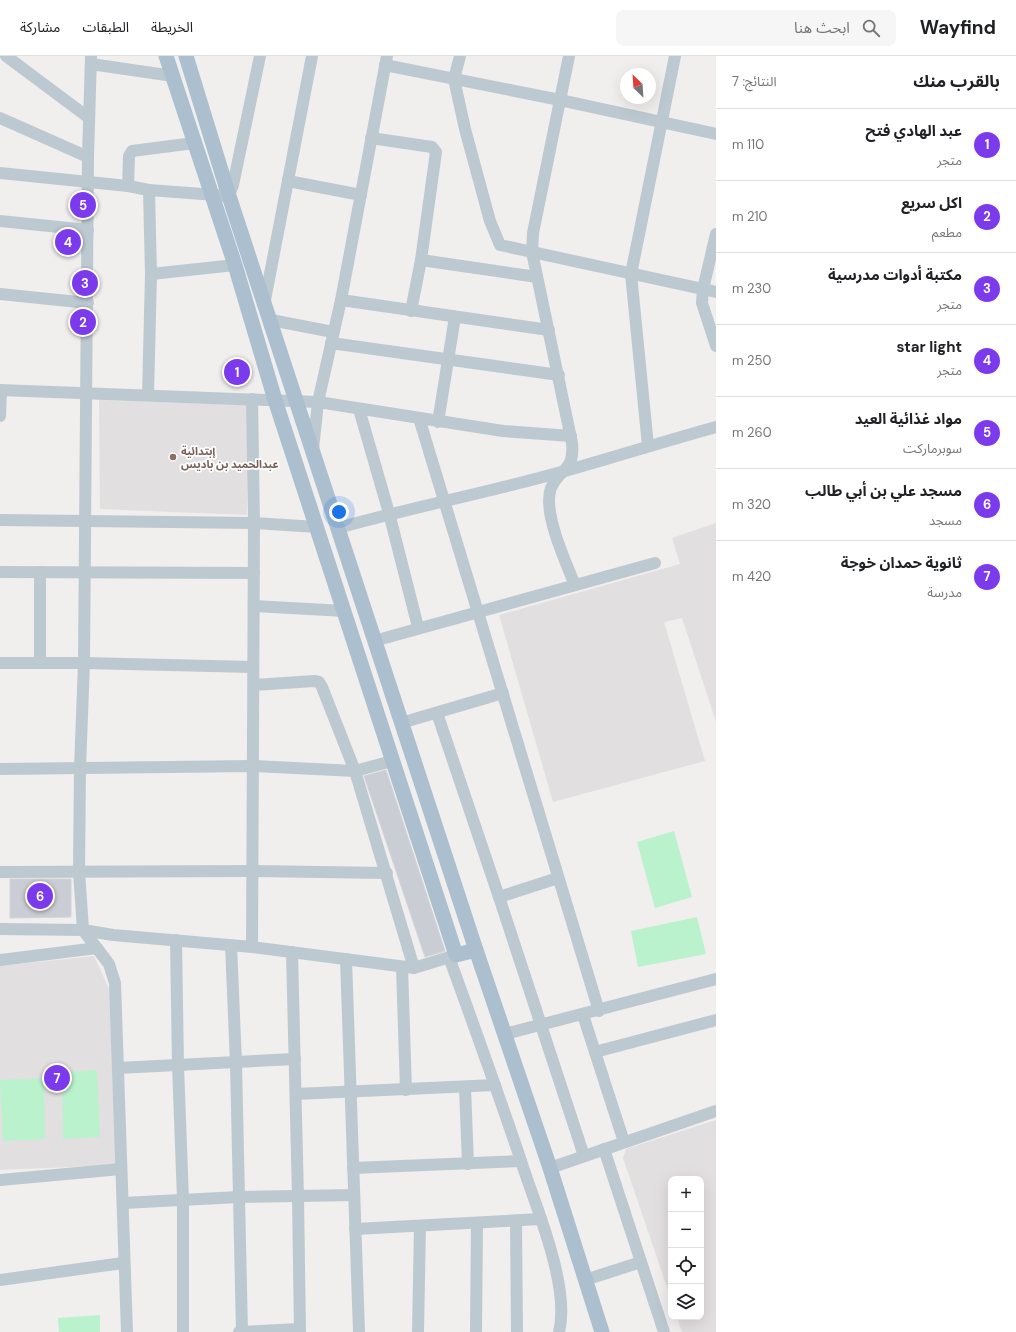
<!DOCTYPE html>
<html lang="ar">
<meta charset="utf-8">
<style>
body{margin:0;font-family:"DM Sans","Noto Sans Arabic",sans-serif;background:#f6f6f6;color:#202124;direction:rtl}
.controls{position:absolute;right:12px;bottom:12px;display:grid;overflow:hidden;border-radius:8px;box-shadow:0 4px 16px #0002}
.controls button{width:36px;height:36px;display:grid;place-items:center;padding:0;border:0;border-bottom:1px solid #e0e0e0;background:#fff;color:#202124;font:20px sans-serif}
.compass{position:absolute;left:620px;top:12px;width:36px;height:36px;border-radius:50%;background:#fff;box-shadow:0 4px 16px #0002;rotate:335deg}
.you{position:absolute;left:339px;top:456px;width:14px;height:14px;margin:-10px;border:3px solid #fff;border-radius:50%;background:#1a73e8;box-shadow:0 0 0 6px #1a73e833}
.badge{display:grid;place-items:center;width:26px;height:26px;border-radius:50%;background:#7c3aed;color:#fff;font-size:13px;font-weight:700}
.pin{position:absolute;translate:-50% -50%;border:2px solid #fff;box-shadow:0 1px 4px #0006}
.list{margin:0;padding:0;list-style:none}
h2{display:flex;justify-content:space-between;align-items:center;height:52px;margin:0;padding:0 16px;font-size:17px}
h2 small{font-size:13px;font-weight:400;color:#757577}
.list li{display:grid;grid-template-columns:26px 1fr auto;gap:12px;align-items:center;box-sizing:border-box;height:72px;padding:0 16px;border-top:1px solid #e0e0e0}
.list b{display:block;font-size:15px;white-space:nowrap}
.list p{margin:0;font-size:13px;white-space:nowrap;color:#757577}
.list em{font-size:13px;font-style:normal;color:#757577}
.icon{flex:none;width:22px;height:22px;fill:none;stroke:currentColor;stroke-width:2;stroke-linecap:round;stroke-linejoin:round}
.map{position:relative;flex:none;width:716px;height:1276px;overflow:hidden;direction:ltr}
header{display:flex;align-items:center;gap:24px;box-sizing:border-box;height:56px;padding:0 20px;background:#fff;border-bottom:1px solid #e0e0e0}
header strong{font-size:19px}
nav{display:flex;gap:22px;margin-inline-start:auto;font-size:14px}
.search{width:280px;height:36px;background:#f6f6f6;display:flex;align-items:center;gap:10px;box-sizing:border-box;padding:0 14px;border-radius:8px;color:#757577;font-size:15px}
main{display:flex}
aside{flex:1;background:#fff}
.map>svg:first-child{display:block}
</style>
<header>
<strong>Wayfind</strong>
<div class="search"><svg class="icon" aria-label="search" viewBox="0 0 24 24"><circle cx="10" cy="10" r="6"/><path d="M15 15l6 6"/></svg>ابحث هنا</div>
<nav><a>الخريطة</a><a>الطبقات</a><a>مشاركة</a></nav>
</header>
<main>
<aside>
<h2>بالقرب منك<small>النتائج: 7</small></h2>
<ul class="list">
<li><span class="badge">1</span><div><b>عبد الهادي فتح</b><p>متجر</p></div><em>110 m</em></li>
<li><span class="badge">2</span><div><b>اكل سريع</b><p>مطعم</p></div><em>210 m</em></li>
<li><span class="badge">3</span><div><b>مكتبة أدوات مدرسية</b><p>متجر</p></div><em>230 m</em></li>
<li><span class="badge">4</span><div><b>star light</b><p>متجر</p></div><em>250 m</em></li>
<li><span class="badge">5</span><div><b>مواد غذائية العيد</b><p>سوبرماركت</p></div><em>260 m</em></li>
<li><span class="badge">6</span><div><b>مسجد علي بن أبي طالب</b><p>مسجد</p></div><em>320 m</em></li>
<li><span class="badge">7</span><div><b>ثانوية حمدان خوجة</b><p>مدرسة</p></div><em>420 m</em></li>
</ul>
</aside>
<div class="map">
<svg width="716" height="1276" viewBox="0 0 716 1276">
<rect width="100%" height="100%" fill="#f1eeee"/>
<!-- education -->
<g fill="#e2dfe0">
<path d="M99,344l148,5v110l-147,-6z"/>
<path d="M716,467v199l-34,-104 -18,4 41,139 -152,41 -54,-187 181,-51 -8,-26z"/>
<path d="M94,900l16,35 9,174 -119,5v-204z"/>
<path d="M716,1064v212h-34l-5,-15h24v-138h-30v120l-48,-141 3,-9z"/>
</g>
<!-- green -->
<g fill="#b9f2cd">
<path d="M674,775l18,66 -37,11 -18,-66z"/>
<path d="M697,861l9,37 -68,13 -7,-36z"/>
<path d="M97,1014l3,67 -37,2 -1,-67z"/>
<path d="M44,1022l1,61 -42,2 -3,-61z"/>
<path d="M100,1259v17h-41l-1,-14z"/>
</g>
<!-- building -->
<g fill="#cacdd3" stroke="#d2d4da">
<path d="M386,714l59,181 -20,6 -61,-181z"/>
<path d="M10,823h61v38l-61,1z"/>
</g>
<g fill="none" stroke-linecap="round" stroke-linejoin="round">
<!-- minor -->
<g stroke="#bdc9d1" stroke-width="12">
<path d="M6,0l83,62"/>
<path d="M91,0l-3,101 -4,506 -4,105 -1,103 4,59 26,34 6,19 12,349"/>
<path d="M460,0l-6,23 11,50 25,92 10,24 216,47"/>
<path d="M569,0l-36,177 -1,19 40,191c3,29 -13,25 -21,45 -9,23 15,75 24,97"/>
<path d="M91,8l82,12"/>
<path d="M385,9l175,35 156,34"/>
<path d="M0,62l88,39"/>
<path d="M371,82l61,9 4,5 -15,108 -10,51"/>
<path d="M0,117l128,13 21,4 80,6 4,-11 27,-129"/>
<path d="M288,125l73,14"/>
<path d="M128,130l1,-30 3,-5 62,-8"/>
<path d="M0,165l88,9"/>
<path d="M716,178l-13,55 -1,14 14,43"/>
<path d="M421,204l116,17"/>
<path d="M151,218l84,-9"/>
<path d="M0,238l88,9"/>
<path d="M265,244l47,-244"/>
<path d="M341,244l208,30"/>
<path d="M271,264l62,12"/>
<path d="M331,287l228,32"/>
<path d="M0,334l318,12 185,29 68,5"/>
<path d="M148,339l3,-121 -2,-84"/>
<path d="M359,353l30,104 29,114"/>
<path d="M0,360l1,-26"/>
<path d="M419,362l180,593"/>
<path d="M438,366l17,-105"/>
<path d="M648,390l-17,-172 44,-218"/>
<path d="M313,393l5,-47 23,-102 46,-244"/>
<path d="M0,464l254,3 63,4"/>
<path d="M338,472c75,-21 152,-36 227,-57 50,-14 100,-30 151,-44"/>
<path d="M0,516l254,1"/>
<path d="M254,550l91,5"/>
<path d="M374,585l281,-78"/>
<path d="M0,607h84l169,4"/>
<path d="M40,607v-91"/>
<path d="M254,629l60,-4 5,1 3,5 33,84 59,197"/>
<path d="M437,657l62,184"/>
<path d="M401,667l102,-30"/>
<path d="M0,713l253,-3 102,5 37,-10"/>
<path d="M0,816l252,-1 135,2"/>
<path d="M558,822l-59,19 85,259"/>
<path d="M0,873l83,1 30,5 139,12 162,21 42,-13"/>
<path d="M176,884l2,126 5,133v133"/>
<path d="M231,889l5,118 6,269"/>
<path d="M252,891l2,-424 -2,-124"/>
<path d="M292,896l6,245 2,135"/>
<path d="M449,901c26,72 52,143 76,216 14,41 45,116 34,159"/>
<path d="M346,903l13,373"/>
<path d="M0,904l97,-12"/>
<path d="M402,911l4,123"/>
<path d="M583,959l41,127"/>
<path d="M505,978l211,-55"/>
<path d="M595,996l121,-32"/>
<path d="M118,1012l177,-9"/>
<path d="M465,1032l3,76"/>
<path d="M296,1038l199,-9"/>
<path d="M604,1093l60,183"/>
<path d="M353,1112l168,-7"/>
<path d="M550,1112l166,-57"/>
<path d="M0,1124l121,-11"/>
<path d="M123,1147l116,-6 115,-2"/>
<path d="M516,1165l1,111"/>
<path d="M355,1173l186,-10"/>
<path d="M0,1224l123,-17"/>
<path d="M585,1224l56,-18"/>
<path d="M239,1276l60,-3"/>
<path d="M418,1276l2,-106"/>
<path d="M476,1276l1,-109"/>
</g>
<!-- major -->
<g stroke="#abbfcf" stroke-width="15">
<path d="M166,0l69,209 40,135 181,555 20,-5"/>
<path d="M186,0l43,140 247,754 74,218 52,164"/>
</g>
</g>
<!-- markers -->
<circle fill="#8d6e63" stroke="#fff" stroke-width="1.5" cx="173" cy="401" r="4"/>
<g text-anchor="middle" stroke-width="3.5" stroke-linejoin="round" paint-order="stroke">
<!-- education labels -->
<g font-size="11" font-weight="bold" fill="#785e54" stroke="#fff" text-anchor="start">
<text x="181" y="399">إبتدائية<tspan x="181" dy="13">عبدالحميد بن باديس</tspan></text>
</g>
</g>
</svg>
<div class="controls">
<button>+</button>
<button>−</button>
<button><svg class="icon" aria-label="locate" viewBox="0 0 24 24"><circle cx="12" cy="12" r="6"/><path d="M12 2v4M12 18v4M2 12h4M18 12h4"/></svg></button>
<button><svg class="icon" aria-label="layers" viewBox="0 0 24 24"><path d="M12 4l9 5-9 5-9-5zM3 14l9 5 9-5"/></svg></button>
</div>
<svg class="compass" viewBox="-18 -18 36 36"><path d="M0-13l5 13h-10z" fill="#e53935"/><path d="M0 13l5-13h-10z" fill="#757577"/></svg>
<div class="you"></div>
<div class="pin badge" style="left:237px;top:316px">1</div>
<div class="pin badge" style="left:83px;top:266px">2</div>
<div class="pin badge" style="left:85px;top:227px">3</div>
<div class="pin badge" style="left:68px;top:186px">4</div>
<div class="pin badge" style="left:83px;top:149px">5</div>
<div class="pin badge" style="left:40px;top:840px">6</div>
<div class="pin badge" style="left:57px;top:1022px">7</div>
</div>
</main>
